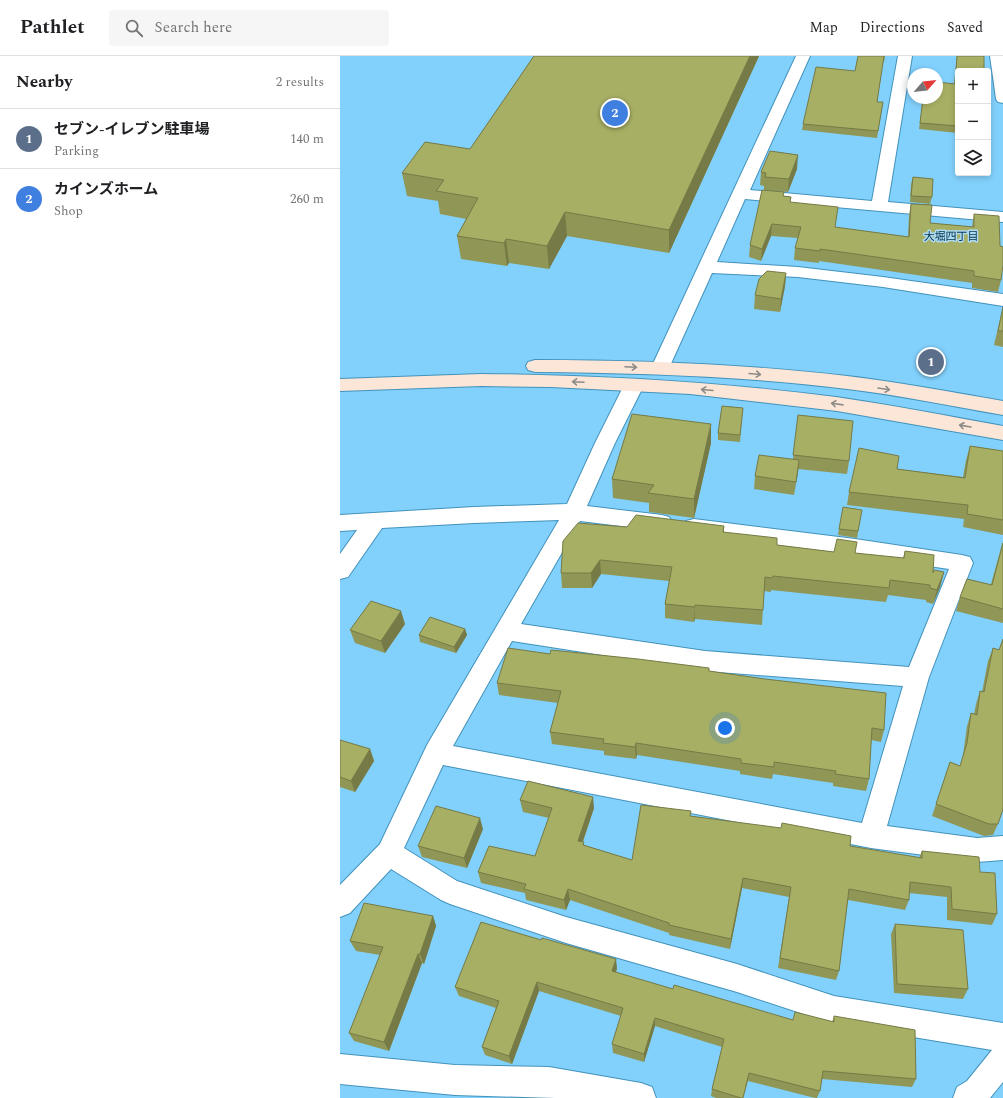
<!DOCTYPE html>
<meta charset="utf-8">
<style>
body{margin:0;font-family:Spectral,"Noto Sans JP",serif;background:#f6f6f6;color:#202124}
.controls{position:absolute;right:12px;top:12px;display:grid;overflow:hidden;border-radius:4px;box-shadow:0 2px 6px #0003}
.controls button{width:36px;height:36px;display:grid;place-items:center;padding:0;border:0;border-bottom:1px solid #e0e0e0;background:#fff;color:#202124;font:20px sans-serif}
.compass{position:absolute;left:567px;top:12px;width:36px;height:36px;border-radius:50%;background:#fff;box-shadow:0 2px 6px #0003;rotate:62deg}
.you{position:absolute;left:385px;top:672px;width:14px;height:14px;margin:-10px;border:3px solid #fff;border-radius:50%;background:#1a73e8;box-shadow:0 0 0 6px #1a73e833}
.badge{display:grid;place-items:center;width:26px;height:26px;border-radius:50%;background:#0b8043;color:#fff;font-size:13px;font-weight:700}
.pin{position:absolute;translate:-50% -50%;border:2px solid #fff;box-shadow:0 1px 4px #0006}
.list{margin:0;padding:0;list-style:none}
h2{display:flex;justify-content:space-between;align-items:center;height:52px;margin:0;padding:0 16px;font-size:17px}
h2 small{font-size:13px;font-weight:400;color:#757577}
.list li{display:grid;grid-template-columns:26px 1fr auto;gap:12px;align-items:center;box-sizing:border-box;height:60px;padding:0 16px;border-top:1px solid #e0e0e0}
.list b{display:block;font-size:15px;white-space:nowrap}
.list p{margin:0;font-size:13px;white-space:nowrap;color:#757577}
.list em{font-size:13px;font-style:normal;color:#757577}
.icon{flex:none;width:22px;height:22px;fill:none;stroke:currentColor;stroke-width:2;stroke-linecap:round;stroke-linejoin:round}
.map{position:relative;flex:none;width:663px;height:1042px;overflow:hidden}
header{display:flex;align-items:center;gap:24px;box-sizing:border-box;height:56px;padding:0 20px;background:#fff;border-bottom:1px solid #e0e0e0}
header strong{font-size:19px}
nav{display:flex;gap:22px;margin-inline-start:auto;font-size:14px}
.search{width:280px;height:36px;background:#f6f6f6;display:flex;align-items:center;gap:10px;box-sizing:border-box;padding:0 14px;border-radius:4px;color:#757577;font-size:15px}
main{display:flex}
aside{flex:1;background:#fff}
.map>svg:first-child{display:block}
</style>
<header>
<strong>Pathlet</strong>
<div class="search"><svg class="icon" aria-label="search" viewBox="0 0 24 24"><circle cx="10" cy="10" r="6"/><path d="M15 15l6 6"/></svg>Search here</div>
<nav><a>Map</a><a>Directions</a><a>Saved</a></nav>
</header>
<main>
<aside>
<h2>Nearby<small>2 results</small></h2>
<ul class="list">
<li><span class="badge" style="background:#5c6f8a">1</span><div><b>セブン-イレブン駐車場</b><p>Parking</p></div><em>140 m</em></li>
<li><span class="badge" style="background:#3f7fe0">2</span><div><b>カインズホーム</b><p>Shop</p></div><em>260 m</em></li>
</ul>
</aside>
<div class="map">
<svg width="663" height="1042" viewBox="0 0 663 1042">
<rect width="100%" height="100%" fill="#82d1fd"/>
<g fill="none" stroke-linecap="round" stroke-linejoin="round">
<defs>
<g id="street">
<path d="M456,0h14l-60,134 122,11 26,-145h14l-24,146 115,10v10l-258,-23 -28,63 81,5 85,10 120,17v12l-120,-19 -85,-10 -86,-4 -43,95 -2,4 -7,2 -7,-2 -2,-4z"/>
<path d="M650,0h13v47l-5,-1 -2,-3z"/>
<path d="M294,323l7,1 3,5 -29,58 -28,63 75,9 7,2 4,6 -4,6 -7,2 -82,-10 -59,103 184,27 204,16 40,-98 -94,-14 -161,-20 -8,-2 -3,-6 3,-6 8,-2 161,20 107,16 8,2 3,6 -44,114 -42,149 90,12 26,-2v24l-26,2 -106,-14 -428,-83 -39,83 53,33 109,36 171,47 97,32 169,27v59l-13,16h-37l4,-11 10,-6 25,-31 -158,-26 -97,-32 -171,-49 -116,-39 -9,-4 -50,-31 -41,44 -10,4v-32l40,-41 47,-99 132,-225 -85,3 -92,5 -34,49 -8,2v-25l17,-24 -17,1v-16l134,-8 93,-3 28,-61 29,-58 3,-5zM172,585l193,30 198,15 -41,137 -409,-77z"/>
<path d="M0,998l115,11 94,2 92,16 11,4 4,11h-100l-101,-3 -115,-11z"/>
</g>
<g id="secondary">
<path d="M195,304c104,0 209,4 312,16 52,6 104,16 156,25v14c-52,-9 -104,-20 -156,-26 -103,-13 -208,-16 -312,-17l-7,-2 -2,-4 2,-4z"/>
<path d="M141,318c119,1 237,8 355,23 56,8 112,19 167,29v14l-166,-29 -147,-17 -139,-7 -70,-1 -141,5v-12z"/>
</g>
</defs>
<!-- street casing -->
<use href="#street" stroke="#4292bb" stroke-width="2"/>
<!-- secondary casing -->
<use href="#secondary" stroke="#4292bb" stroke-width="2"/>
<!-- street -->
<use href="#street" fill="#fff" fill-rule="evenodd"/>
<!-- secondary -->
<use href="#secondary" fill="#fce6d7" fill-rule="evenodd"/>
</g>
<!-- wall -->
<g fill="#909656">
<path d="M194,0h225l-90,197 -102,-17 -18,33 -40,-6 -2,3 -46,-7 -4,-23 9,-17 -26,-5 -2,-13 -31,-5 -5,-23 68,-24z"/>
<path d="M518,0h27l-1,6h-1l-6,40h6l-6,36 -75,-8 1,-6 52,-53z"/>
<path d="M617,0h27l-26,15v62l-39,-4 4,-31h14l17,-14z"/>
<path d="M457,113l-9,23 -24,-2v-4l-4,-1 1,-13z"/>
<path d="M573,121l19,20 -2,7 -20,-2 1,-18z"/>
<path d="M444,140l7,1 -1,5 45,25 73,10 1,-22 2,-11 19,19 42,4 2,-13 26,32 1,34 -3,12 -26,-4v-5l-153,-22v2l-25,-3 1,-12 3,-10 -27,-2 -10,25 -12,-4 1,-12z"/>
<path d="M446,217l-1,13 -5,26 -26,-3 1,-14z"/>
<path d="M663,251v40l-9,-2z"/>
<path d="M403,352l-3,34 -22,-2v-7z"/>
<path d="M458,359l51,46 -2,13 -49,-5 -4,26 -40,-6 1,-13 38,-17z"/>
<path d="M371,368v19l-17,75 -45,-6v-9l-36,-5 -1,-19z"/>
<path d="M630,390l33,5v84l-40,-8 1,-8 -117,-14 2,-13 48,-23 66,8 3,-17z"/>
<path d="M522,454l-5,28 -19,-3 1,-6z"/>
<path d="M384,470v6l53,13 57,7 21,1 48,5 2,-7 28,22 11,-1 -4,15 -7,17 -7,-2v-2l-38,-5 -2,7 -115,-12v2l-7,-1 -2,34 -67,-6 -1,3 -29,-4v-14l4,-23 -68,-7 -9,14h-30l-1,-15 66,-46z"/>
<path d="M663,485v82l-47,-12 4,-14 31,-13z"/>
<path d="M65,568l-20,29 -30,-10 -5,-13z"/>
<path d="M125,573l2,6 -11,18 -36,-11 -1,-7z"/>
<path d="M653,592l6,2 -1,174 -5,11 -9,1 -52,-20 18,-54 10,4 3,-11 4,-29 4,-13 3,1 2,-10 4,-13 2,1 6,-31z"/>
<path d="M210,598l159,17 175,59 -3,12 -10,-2 -2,39 -3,12 -33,-5v-3l-60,-9 -1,5 -32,-5v-3l-103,-16 -1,4 -32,-4v-4l-52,-7 -2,-12 8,-29 -59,-8 -2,-12z"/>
<path d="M0,684l30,9 4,12 -19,31 -15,-5z"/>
<path d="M180,744l74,8 -11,34 1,3 48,15 58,-44 160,30 69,12 3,-7 58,21 17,42 -5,11 -45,-5v-23l-38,-4v7l-4,10 -57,-10 -9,71 -3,9 -58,-12 11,-71 -47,-9 -12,61 -61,-14v-2l-99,-33 -4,10 -40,-10 -1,-7 -44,-10 -3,-11 57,-16 14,-38 -26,-6z"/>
<path d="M143,773l-16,39 -45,-11 -4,-11z"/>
<path d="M93,860l3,10 -12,38 -2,-1 -33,88 -35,-10 -5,-8 31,-78 -24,-4 -6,-10z"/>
<path d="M555,868l73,65 -5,10 -69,-6 -3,-59z"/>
<path d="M201,884l76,28 -1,5 57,16 120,31 39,2 2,-6 82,63 -4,8 -90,-8 -2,12 -3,7h-2l-67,-17 -5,17h-27l-5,-2 1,-7 10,-42 -67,-21 -11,36 -31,-9 -1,-9 9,-28 -82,-25 -27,73 -27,-9 -3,-8 14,-39 -37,-12 -4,-9z"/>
</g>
<!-- shaded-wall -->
<g fill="#757a46">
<path d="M410,0h9l-90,197v-23z"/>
<path d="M458,99l-1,14 -9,23 1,-13z"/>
<path d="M225,156l2,24 -18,33 -2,-23z"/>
<path d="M432,168l-1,12 -10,25 1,-12z"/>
<path d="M166,183l3,24 -2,3 -3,-23z"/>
<path d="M446,217l-1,13 -5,26 1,-13z"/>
<path d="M371,368v19l-17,75v-19z"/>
<path d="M459,404l-1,13 -4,22 2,-13z"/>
<path d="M260,504l1,14 -9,14 -1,-15z"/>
<path d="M604,516l-4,15 -7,17 4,-14z"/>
<path d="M355,549v14l-1,3 1,-15z"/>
<path d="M61,555l4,13 -20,29 -4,-12z"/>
<path d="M125,573l2,6 -11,18 -2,-6z"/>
<path d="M296,687l1,12 -1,4 -1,-12z"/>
<path d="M30,693l4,12 -19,31 -4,-11z"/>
<path d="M253,741l1,11 -15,44 -1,-11z"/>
<path d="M140,762l3,11 -16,39 -3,-10z"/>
<path d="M403,822l-1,10 -12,61 1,-10z"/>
<path d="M228,833l2,11 -4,10 -2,-10z"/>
<path d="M93,860l3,10 -12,38 -4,-10z"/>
<path d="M78,898l4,9 -33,88 -5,-9z"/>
<path d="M276,903l1,9 -4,13 -1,-10z"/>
<path d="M197,926l2,9 -27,73 -3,-8z"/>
<path d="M315,962v8l-11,36v-8z"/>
</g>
<!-- building -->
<g fill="#a7af64" stroke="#757a46">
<path d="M194,0h216l-81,174 -104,-18 -18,34 -41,-7 -2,4 -47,-7 21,-38 -42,-7 8,-11 -42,-7 23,-31 45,7z"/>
<path d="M518,0h26l-7,46h6l-5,29 -75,-7 13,-57 39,4z"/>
<path d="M617,0h27v15h3h-29v55l-38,-3 3,-25h14v-16l18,2z"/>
<path d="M648,15h1l-1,35z"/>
<path d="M430,95l28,4 -9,24 -24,-2 1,-4 -5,-1z"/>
<path d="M573,121l20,2 -1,18 -21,-1z"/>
<path d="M422,134l22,2 -1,4 8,1 -1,5 48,5 -3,20 74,10 2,-33 21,1 -2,18 44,4v-13l25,2 1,30 3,1v18l-2,15 -27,-4v-5l-154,-22v2l-25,-3 6,-21 -29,-3 -10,25 -12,-4z"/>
<path d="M427,215l19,2 -5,26 -26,-4 4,-16z"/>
<path d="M663,251v24h-5z"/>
<path d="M382,350l21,2 -3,27 -22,-2z"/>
<path d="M292,358l79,10 -17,75 -46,-6 6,-8 -42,-6z"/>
<path d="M458,359l55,6 -4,40 -56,-6z"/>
<path d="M630,390l33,5v69l-36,-6 1,-9 -119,-13 10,-44 40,8 -2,13 68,9z"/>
<path d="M419,399l40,5 -3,22 -41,-6z"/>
<path d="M503,451l19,3 -4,21 -19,-2z"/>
<path d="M296,459l88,11 -1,6 54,6v7l57,7 3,-13 20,3 -2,11 49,5 1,-7 29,4 -1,18 1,-3 10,2 -7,18 -7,-2v-3l-40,-5 -1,8 -116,-12 -1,2 -7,-1 -2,33 -68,-5v2l-30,-3 7,-37 -72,-7 -9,13h-30l2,-32 15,-18 49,4z"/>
<path d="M663,487v66l-43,-12 7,-18 25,6z"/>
<path d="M31,545l30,10 -20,30 -31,-11z"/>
<path d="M90,561l35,12 -11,18 -35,-12z"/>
<path d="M663,583v170l-5,15h-9l-53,-20 14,-42 10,4 7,-23 4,-30 6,2 3,-24 4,1 9,-44 6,2z"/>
<path d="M168,592l42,6 1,-4 87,9 71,9v3l56,8 121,14 -2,37 -12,-2 -3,51 -34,-5 1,-3 -62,-9v5l-33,-4v-4l-105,-16 -1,4 -32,-4 1,-4 -54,-7 11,-41 -64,-8z"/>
<path d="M0,684l30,9 -19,32 -11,-4z"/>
<path d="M188,725l65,16 -15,44 6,1 -1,3 49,15 9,-55 50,6 -1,5 91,12 1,-5 69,13 -1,10 72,12v-7l57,6 1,15 15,1 2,41 -45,-5 -1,-22 -41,-5 -1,18 -60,-11 -10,82 -59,-13 11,-71 -48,-9 -12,61 -62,-14v-2l-101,-34 -4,11 -40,-11 2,-5 -48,-12 11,-26 46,10 17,-48 -32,-8z"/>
<path d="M96,750l44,12 -16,40 -46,-12z"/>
<path d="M24,847l69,13 -13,38h-2l-34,88 -35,-9 34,-86 -33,-6z"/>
<path d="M141,866l60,18 1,-2 74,21 -4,12 61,18 1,-4 119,35 2,-8 39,10v-6l81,14 1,49 -93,-8 -3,20 -71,-18 -6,25h-2l-29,-9 12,-50 -69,-21 -11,36 -32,-10 11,-36 -86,-26 -28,74 -27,-9 17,-46 -44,-14z"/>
<path d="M555,868l68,6 5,59 -71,-5z"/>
</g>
<!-- one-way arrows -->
<defs><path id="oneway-shaft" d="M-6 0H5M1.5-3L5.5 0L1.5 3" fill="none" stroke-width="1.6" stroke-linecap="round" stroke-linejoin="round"/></defs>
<g stroke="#8c8b88">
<use href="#oneway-shaft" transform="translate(291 311) rotate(3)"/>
<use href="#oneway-shaft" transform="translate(415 318) rotate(5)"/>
<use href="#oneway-shaft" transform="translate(238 326) rotate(-177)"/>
<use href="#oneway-shaft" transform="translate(544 333) rotate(9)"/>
<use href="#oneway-shaft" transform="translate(367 334) rotate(-175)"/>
<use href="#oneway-shaft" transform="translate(497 348) rotate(-172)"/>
<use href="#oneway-shaft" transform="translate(625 370) rotate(-170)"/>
</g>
<g text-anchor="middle" stroke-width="3" stroke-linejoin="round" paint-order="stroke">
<!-- far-neighbourhood labels -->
<g font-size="11" fill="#053348" stroke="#addbf5">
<text x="611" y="184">大堀四丁目</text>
</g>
</g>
</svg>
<div class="controls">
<button>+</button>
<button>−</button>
<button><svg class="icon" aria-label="layers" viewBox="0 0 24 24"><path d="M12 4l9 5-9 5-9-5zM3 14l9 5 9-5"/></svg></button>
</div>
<svg class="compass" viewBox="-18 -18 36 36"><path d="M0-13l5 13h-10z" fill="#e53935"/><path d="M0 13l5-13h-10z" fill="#757577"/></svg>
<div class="you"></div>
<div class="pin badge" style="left:591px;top:306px;background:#5c6f8a">1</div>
<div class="pin badge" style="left:275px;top:57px;background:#3f7fe0">2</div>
</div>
</main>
